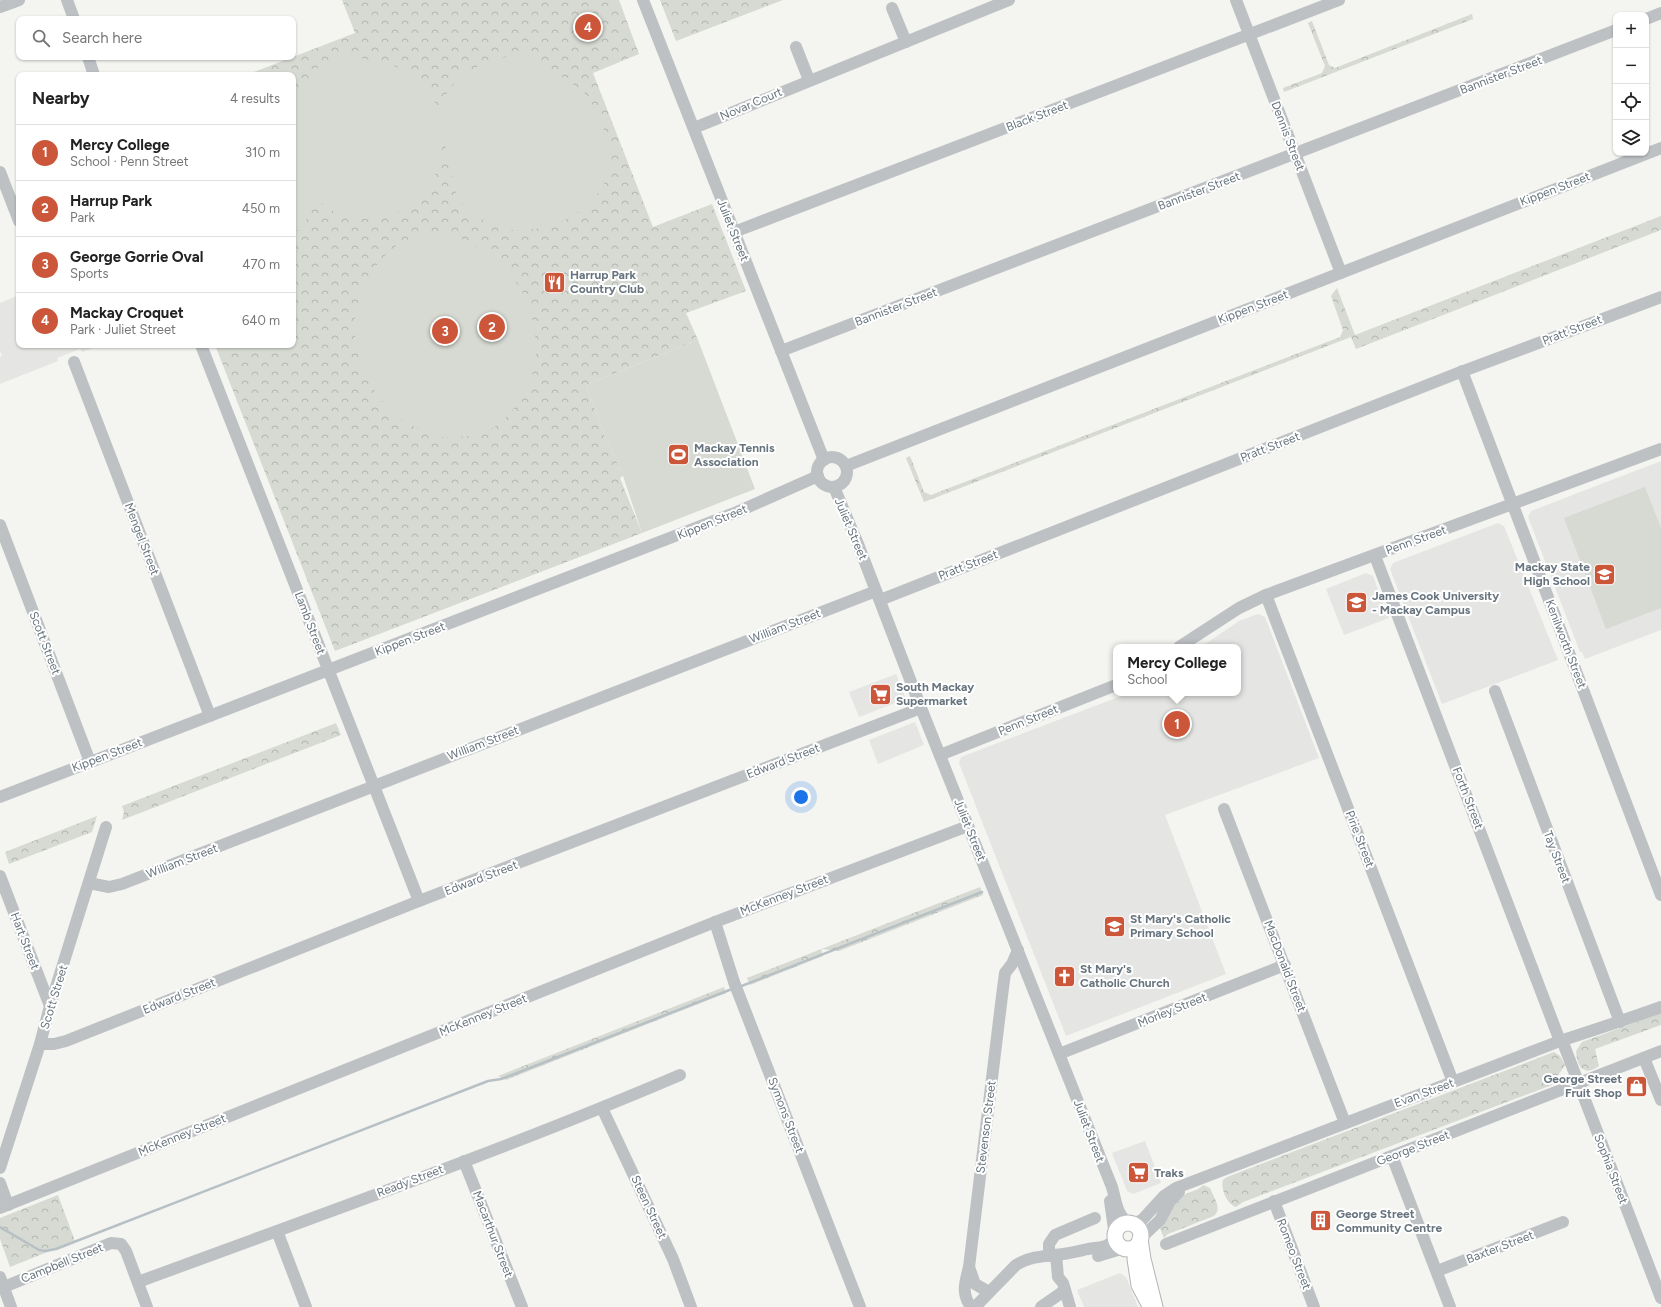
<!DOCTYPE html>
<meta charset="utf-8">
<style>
body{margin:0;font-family:Figtree,sans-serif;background:#f2f2f2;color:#222}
.controls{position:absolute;right:12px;top:12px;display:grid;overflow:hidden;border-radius:8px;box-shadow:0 1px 3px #0004}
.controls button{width:36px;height:36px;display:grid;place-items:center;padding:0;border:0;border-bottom:1px solid #e0e0e0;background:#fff;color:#222;font:20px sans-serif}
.you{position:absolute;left:801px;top:797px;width:14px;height:14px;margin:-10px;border:3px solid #fff;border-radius:50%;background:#1a73e8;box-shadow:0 0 0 6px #1a73e833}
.badge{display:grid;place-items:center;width:26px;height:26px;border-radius:50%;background:#cc5639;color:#fff;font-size:13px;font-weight:700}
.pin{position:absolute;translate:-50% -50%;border:2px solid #fff;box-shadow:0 1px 4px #0006}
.popup{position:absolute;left:1113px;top:644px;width:128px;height:52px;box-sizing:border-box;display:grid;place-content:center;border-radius:8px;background:#fff;filter:drop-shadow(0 1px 3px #0005);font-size:13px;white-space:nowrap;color:#767676}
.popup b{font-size:15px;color:#222}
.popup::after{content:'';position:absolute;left:50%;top:100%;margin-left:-8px;border:8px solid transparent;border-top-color:#fff}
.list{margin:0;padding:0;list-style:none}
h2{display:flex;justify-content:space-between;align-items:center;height:52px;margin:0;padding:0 16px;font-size:17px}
h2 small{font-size:13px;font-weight:400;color:#767676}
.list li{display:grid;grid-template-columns:26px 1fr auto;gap:12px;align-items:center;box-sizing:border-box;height:56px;padding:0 16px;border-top:1px solid #e0e0e0}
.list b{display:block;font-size:15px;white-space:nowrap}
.list p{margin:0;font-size:13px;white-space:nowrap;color:#767676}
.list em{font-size:13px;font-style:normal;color:#767676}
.icon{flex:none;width:22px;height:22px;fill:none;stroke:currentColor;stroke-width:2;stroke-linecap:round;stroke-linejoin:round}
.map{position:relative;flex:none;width:1661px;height:1307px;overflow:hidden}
.search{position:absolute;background:#fff;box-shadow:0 1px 3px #0004;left:16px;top:16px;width:280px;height:44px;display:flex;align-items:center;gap:10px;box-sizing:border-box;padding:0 14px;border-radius:8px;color:#767676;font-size:15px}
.panel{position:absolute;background:#fff;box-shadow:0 1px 3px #0004;left:16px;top:72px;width:280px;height:276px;border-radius:8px}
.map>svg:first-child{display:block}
</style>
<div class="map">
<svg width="1661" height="1307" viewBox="0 0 1661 1307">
<defs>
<pattern id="forest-crowns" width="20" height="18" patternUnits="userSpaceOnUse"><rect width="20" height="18" fill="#d6dad2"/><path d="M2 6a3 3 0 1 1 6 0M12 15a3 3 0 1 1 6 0" fill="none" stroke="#b1b5b0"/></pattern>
</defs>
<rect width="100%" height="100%" fill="#f4f4f1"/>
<!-- built -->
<g fill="#e5e5e4">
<path d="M19,295v50h81l-18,7 -2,-3 -23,9 1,3 -58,23v-27l2,-1 -2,-5v-48z"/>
<path d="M1661,461v169l-76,29 -3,-7h-2l-52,-135 3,-6z"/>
<path d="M1498,523l6,3 54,134 -116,44 -52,-135 3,-6z"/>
<path d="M1366,573l7,3 16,42 -45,17 -18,-46z"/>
<path d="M1258,614l7,3 54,141 -154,57 61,159 -160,62 -107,-273 2,-6 168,-64h109v-46h-37l38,-26z"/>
<path d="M896,674l10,25 -47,18 -10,-25z"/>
<path d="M915,722l9,23 -46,19 -9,-24z"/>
<path d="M1145,1141l16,42 -28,11 -6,-3 -15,-38z"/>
<path d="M1120,1273l6,4 12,30h-54l-7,-17z"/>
</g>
<!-- forest -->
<g fill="url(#forest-crowns)">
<path d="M342,0h277l20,54 -46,19 60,154 59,-23 34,87 -60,22 12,27 -112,45 18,49 19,42 -3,2 22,55 -307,118 -120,-306h78v-270h-47l109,-42z"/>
<path d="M660,0h123l-107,41z"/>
<path d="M1472,14l1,5 -189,73 -1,-4 39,-15 3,-7 -17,-43 4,-2 17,44 6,3z"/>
<path d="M1661,216v14l-282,110 -23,9 -5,-12 -427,165 -18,-44 4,-2 14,36 7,3 409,-158 3,-7 -12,-34 6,-8 18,47z"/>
<path d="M336,723l5,12 -219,85 2,-8 -2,-6z"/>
<path d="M97,816l-5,16 -83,32 -4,-12z"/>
<path d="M980,887l3,8 -144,56 -18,-2 2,7 -73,29 -3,-7z"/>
<path d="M724,987l2,6 -220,87 -8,-4z"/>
<path d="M1661,1013v12l-66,24 4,17c-15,11 -22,1 -23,-15l6,-9z"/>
<path d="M1554,1052l6,4 5,9 -13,20 -309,117 -7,5c-9,-2 -16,-20 -13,-27l4,-3z"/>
<path d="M1203,1185l7,3c3,8 13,21 4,28l-46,18 -4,4 -5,-12c7,-10 14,-25 25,-31 7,-4 14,-4 19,-10z"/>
<path d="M58,1195l17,46 -65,26 -10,-28v-21z"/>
</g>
<!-- garden -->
<g fill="#d6dad2">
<path d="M525,54l20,11 38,26 14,20 11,30 1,26 -4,15 -14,22 -26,16 -14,7 -35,4 -26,-7 -22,-14 -11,-13 -13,-57c-4,15 -6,33 -14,46 -4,6 -11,15 -16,19 -13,9 -49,17 -65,13 -13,-3 -25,-14 -36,-22l-7,25 -13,14v-128l1,-9 19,-26 11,-9 14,-8 15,1 44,11 19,13 18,20 7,19 1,-12 6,-17 18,-18 28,-13z"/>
<path d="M428,235c13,1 26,1 39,6 7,3 16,9 22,15 11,9 24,20 31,32 18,32 23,76 3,107 -16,26 -33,41 -65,42 -6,0 -13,1 -18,0 -9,-1 -18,-6 -25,-10 -57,-29 -80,-108 -40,-160 7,-9 17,-19 27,-25 7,-3 18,-5 26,-7z"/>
<path d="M698,340l57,149 -113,44 -19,-57 -19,-42 -18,-49z"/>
<path d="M1645,487l16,41v80l-55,21 -42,-111z"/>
</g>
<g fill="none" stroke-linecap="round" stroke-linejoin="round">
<!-- stream -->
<g stroke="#b7c0c4" stroke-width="2.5">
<path d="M739,987l243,-95"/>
<path d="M0,1227l39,23 6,1 11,-2 432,-168 13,-2 16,-6 215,-84"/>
</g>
<defs>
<g id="major">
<circle cx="1128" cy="1236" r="13"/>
<path d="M1140,1239l3,20 12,48"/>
<path d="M1135,1259l4,26 10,19"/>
</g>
</defs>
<!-- major casing -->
<use href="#major" stroke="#b1b5b8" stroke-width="17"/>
<!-- minor -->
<g stroke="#bec1c4" stroke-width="12">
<path d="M67,0l7,19"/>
<path d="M643,0l181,460"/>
<path d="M1236,0l105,273"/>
<path d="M0,7l19,-7"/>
<path d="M892,8l14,34"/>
<path d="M1646,19l15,-6"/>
<path d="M796,47l13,33"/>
<path d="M88,57l6,18"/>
<path d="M694,128l315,-128"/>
<path d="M0,172l19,49"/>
<path d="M734,232l605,-232"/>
<path d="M201,345l218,556"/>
<path d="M781,351l835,-321"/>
<path d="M74,362l136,354"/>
<path d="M1462,371l199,524"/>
<circle cx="832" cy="472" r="15"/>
<path d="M846,466l815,-318"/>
<path d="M834,487l24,57 63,164 191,479c4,13 4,28 17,36"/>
<path d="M0,525l90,237"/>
<path d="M1375,556l185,485"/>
<path d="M1266,595l187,487"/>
<path d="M880,600l578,-227 203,-76"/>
<path d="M1179,647l60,-39 27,-13 395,-146"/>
<path d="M1495,691l125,331"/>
<path d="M940,755l176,-70"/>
<path d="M0,797l737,-285 81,-36"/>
<path d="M1224,809l121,314"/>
<path d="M0,876l50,130"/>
<path d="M89,883l20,4 13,-3 754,-293"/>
<path d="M715,922l19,60 126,325"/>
<path d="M1562,1040l99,258"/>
<path d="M40,1044h14l12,-3 353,-140 502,-193"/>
<path d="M1059,1054l226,-89"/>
<path d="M1644,1058l17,42"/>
<path d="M602,1108l71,151 18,48"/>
<path d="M1392,1156l58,151"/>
<path d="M464,1161l58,146"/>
<path d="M0,1168l40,-124 10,-38 56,-179"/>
<path d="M0,1183l8,22"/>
<path d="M1110,1201l5,35"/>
<path d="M1274,1201l40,106"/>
<path d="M0,1208l715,-286 253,-96"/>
<path d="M1133,1224l9,-4 22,-24 12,-8 384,-147c34,-11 68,-22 101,-34"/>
<path d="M277,1231l29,76"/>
<path d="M1141,1238l19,-18 10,-19 9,-9"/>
<path d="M1166,1244l495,-193"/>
<path d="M1056,1255l2,22 5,6 7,24"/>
<path d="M1049,1256v-12l6,-9 40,-17"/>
<path d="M1098,1256l26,-8"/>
<path d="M969,1267l6,17 14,8"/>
<path d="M1437,1271l126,-49"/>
<path d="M0,1277l11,30"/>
<path d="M138,1282c181,-67 364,-131 542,-207"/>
<path d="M4,1287l107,-44 10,1 5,7 21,56"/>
<path d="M971,1307c-10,-14 -6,-24 -2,-40l33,-271 3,-23 7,-9 6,-14"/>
<path d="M975,1307l41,-42c14,-9 31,-9 47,-11 9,-1 16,-3 25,-5 11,-2 20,-1 27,-10"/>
<path d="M1041,1307l23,-16"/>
</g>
<!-- major -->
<use href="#major" stroke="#fff" stroke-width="15"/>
</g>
<!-- icons -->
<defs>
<symbol id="restaurant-square" viewBox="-11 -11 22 22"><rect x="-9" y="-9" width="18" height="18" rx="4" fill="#cc5639" stroke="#fff"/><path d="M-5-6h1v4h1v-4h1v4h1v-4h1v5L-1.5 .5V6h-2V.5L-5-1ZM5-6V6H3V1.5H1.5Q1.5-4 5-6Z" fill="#fff"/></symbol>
<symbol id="stadium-square" viewBox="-11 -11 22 22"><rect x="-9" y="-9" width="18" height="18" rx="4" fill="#cc5639" stroke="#fff"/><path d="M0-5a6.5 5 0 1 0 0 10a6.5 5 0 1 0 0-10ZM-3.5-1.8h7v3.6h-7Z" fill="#fff"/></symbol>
<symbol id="school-square" viewBox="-11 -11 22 22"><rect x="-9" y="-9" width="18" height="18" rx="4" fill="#cc5639" stroke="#fff"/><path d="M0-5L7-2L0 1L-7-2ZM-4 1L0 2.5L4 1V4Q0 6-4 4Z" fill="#fff"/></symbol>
<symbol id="university-square" viewBox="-11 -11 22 22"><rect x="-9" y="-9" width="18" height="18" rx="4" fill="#cc5639" stroke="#fff"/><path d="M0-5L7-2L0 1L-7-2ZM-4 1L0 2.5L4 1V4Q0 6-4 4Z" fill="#fff"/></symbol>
<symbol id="supermarket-square" viewBox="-11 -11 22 22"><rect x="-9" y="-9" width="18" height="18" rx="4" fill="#cc5639" stroke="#fff"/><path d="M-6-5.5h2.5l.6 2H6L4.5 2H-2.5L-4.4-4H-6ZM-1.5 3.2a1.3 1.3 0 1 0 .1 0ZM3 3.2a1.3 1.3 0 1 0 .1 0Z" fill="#fff"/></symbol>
<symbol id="church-square" viewBox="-11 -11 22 22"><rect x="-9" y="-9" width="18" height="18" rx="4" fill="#cc5639" stroke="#fff"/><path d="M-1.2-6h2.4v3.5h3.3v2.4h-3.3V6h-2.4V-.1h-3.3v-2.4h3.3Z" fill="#fff"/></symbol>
<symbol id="shop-square" viewBox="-11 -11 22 22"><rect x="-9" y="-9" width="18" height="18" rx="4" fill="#cc5639" stroke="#fff"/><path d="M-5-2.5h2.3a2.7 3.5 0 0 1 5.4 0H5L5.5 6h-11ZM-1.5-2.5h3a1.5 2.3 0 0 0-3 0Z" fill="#fff"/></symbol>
<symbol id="building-square" viewBox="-11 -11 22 22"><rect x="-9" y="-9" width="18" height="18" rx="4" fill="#cc5639" stroke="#fff"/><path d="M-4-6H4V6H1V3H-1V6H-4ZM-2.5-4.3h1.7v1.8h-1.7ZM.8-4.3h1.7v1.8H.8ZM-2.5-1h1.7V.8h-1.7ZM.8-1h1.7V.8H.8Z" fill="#fff"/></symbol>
</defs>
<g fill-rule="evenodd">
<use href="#restaurant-square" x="542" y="270" width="25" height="25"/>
<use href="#stadium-square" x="666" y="442" width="25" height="25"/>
<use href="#school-square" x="1592" y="562" width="25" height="25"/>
<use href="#university-square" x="1344" y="590" width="25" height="25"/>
<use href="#supermarket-square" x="868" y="682" width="25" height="25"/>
<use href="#school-square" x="1102" y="914" width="25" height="25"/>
<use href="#church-square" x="1052" y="964" width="25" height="25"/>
<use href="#shop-square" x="1624" y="1074" width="25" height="25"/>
<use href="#supermarket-square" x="1126" y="1160" width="25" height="25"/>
<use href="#building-square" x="1308" y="1208" width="25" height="25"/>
</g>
<g text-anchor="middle" stroke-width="4" stroke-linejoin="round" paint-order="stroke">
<!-- street labels -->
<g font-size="12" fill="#67747e" stroke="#fff">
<text transform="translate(1501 75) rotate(-21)" y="4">Bannister Street</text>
<text transform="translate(751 104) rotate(-23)" y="4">Novar Court</text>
<text transform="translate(1037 116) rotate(-21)" y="4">Black Street</text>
<text transform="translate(1288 136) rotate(69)" y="4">Dennis Street</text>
<text transform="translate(1555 189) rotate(-21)" y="4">Kippen Street</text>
<text transform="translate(1199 191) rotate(-21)" y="4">Bannister Street</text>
<text transform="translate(733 230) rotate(68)" y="4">Juliet Street</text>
<text transform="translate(896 307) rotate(-21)" y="4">Bannister Street</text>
<text transform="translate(1253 307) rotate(-21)" y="4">Kippen Street</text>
<text transform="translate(1572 330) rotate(-21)" y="4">Pratt Street</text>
<text transform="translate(1270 447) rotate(-21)" y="4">Pratt Street</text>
<text transform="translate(712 522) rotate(-22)" y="4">Kippen Street</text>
<text transform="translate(851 529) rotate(67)" y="4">Juliet Street</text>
<text transform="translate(142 539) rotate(69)" y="4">Mengel Street</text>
<text transform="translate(1416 540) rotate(-20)" y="4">Penn Street</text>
<text transform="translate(968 565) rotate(-21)" y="4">Pratt Street</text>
<text transform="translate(310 623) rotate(69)" y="4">Lamb Street</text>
<text transform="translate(785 626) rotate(-21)" y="4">William Street</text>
<text transform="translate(410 639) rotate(-21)" y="4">Kippen Street</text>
<text transform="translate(45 643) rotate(69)" y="4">Scott Street</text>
<text transform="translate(1566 644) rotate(69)" y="4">Kenilworth Street</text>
<text transform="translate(1028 720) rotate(-22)" y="4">Penn Street</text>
<text transform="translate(483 743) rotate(-21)" y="4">William Street</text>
<text transform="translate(107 755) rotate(-21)" y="4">Kippen Street</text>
<text transform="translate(783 761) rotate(-21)" y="4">Edward Street</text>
<text transform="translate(1468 798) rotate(69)" y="4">Forth Street</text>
<text transform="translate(970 830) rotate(68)" y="4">Juliet Street</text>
<text transform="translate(1360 839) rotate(69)" y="4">Pirie Street</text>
<text transform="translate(1557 857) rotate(69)" y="4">Tay Street</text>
<text transform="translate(182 861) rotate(-21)" y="4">William Street</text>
<text transform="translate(481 878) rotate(-21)" y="4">Edward Street</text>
<text transform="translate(784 895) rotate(-21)" y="4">McKenney Street</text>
<text transform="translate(25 941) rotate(69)" y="4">Hart Street</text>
<text transform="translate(1285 966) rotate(69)" y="4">MacDonald Street</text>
<text transform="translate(179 996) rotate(-22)" y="4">Edward Street</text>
<text transform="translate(54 997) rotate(-73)" y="4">Scott Street</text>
<text transform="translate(1172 1010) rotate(-22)" y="4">Morley Street</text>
<text transform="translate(483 1015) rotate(-22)" y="4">McKenney Street</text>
<text transform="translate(1424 1093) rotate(-20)" y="4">Evan Street</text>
<text transform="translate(786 1115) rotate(69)" y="4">Symons Street</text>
<text transform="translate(986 1127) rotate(-83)" y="4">Stevenson Street</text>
<text transform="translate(1089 1131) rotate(69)" y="4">Juliet Street</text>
<text transform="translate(182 1135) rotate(-22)" y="4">McKenney Street</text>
<text transform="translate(1413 1148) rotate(-21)" y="4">George Street</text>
<text transform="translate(1611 1169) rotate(69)" y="4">Sophia Street</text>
<text transform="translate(410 1181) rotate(-21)" y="4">Ready Street</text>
<text transform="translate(649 1207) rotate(65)" y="4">Steen Street</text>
<text transform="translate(493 1234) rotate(69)" y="4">Macarthur Street</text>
<text transform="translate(1500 1247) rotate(-21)" y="4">Baxter Street</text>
<text transform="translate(1294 1254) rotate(69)" y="4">Romeo Street</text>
<text transform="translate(62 1263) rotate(-22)" y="4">Campbell Street</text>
</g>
<!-- poi labels -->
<g font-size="12" font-weight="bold" fill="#67747e" stroke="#fff" text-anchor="start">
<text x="570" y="279">Harrup Park<tspan x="570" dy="14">Country Club</tspan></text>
<text x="694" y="452">Mackay Tennis<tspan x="694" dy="14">Association</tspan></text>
<text x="1590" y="571" text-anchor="end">Mackay State<tspan x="1590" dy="14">High School</tspan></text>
<text x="1372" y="600">James Cook University<tspan x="1372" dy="14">- Mackay Campus</tspan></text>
<text x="896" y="691">South Mackay<tspan x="896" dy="14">Supermarket</tspan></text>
<text x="1130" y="923">St Mary's Catholic<tspan x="1130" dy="14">Primary School</tspan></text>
<text x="1080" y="973">St Mary's<tspan x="1080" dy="14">Catholic Church</tspan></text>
<text x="1622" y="1083" text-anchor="end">George Street<tspan x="1622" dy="14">Fruit Shop</tspan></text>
<text x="1154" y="1177">Traks</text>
<text x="1336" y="1218">George Street<tspan x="1336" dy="14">Community Centre</tspan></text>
</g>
</g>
</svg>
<div class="controls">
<button>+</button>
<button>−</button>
<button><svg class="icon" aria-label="locate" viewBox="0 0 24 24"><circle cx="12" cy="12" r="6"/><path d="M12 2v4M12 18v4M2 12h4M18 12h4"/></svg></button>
<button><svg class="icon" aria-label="layers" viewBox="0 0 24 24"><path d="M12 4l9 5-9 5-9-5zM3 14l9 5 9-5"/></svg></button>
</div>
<div class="you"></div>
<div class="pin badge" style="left:1177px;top:724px">1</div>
<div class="popup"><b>Mercy College</b>School</div>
<div class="pin badge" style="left:492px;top:327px">2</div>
<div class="pin badge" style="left:445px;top:331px">3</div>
<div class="pin badge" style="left:588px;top:27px">4</div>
<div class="search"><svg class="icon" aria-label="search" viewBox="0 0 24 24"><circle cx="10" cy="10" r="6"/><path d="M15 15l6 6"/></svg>Search here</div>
<section class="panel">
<h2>Nearby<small>4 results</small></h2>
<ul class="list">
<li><span class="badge">1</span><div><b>Mercy College</b><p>School · Penn Street</p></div><em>310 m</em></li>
<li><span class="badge">2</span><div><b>Harrup Park</b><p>Park</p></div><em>450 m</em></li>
<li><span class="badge">3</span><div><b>George Gorrie Oval</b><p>Sports</p></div><em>470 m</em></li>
<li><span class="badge">4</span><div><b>Mackay Croquet</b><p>Park · Juliet Street</p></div><em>640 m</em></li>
</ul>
</section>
</div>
